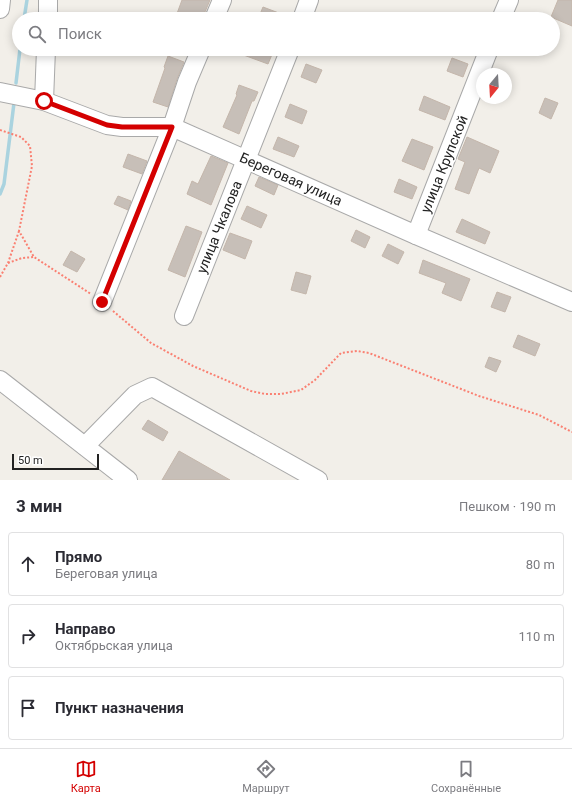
<!DOCTYPE html>
<html lang="ru">
<meta charset="utf-8">
<style>
body{margin:0;font-family:Roboto,sans-serif;background:#f2f2f3;color:#2b2b33}
.compass{position:absolute;left:476px;top:68px;width:36px;height:36px;border-radius:50%;background:#fff;box-shadow:0 2px 10px #0003;rotate:198deg}
.scale{position:absolute;left:12px;bottom:10px;width:87px;box-sizing:border-box;padding-left:4px;border:2px solid #222;border-top:0;font-size:11px;line-height:14px;white-space:nowrap;color:#222;-webkit-text-stroke:3px #fff;paint-order:stroke}
.stop{position:absolute;width:12px;height:12px;margin:-9px;border:3px solid #d40000;border-radius:50%;background:#fff}
.stop.end{background:#d40000;border-color:#fff;box-shadow:0 1px 4px #0008}
.list{margin:0;padding:0;list-style:none}
h2{display:flex;justify-content:space-between;align-items:center;height:52px;margin:0;padding:0 16px;font-size:17px}
h2 small{font-size:13px;font-weight:400;color:#7c7c81}
.list li{display:grid;grid-template-columns:26px 1fr auto;gap:12px;align-items:center;box-sizing:border-box;height:64px;margin:0 8px 8px;padding:0 8px;border:1px solid #e1e1e2;border-radius:4px}
.list b{display:block;font-size:15px;white-space:nowrap}
.list p{margin:0;font-size:13px;white-space:nowrap;color:#7c7c81}
.list em{font-size:13px;font-style:normal;color:#7c7c81}
.icon{flex:none;width:22px;height:22px;fill:none;stroke:currentColor;stroke-width:2;stroke-linecap:round;stroke-linejoin:round}
.map{position:relative;flex:none;width:572px;height:480px;overflow:hidden}
.search{position:absolute;background:#fff;box-shadow:0 2px 10px #0003;left:12px;right:12px;top:12px;height:44px;display:flex;align-items:center;gap:10px;box-sizing:border-box;padding:0 14px;border-radius:22px;color:#7c7c81;font-size:15px}
.sheet{height:268px;background:#fff}
nav{display:flex;justify-content:space-around;align-items:center;box-sizing:border-box;height:56px;border-top:1px solid #e1e1e2;background:#fff;font-size:11px;color:#7c7c81}
nav a{display:grid;justify-items:center;gap:2px}
nav .on{color:#d40000}
.map>svg:first-child{display:block}
</style>
<div class="map">
<svg width="572" height="480" viewBox="0 0 572 480">
<rect width="100%" height="100%" fill="#f2efe9"/>
<g fill="none" stroke-linecap="round" stroke-linejoin="round">
<!-- stream -->
<g stroke="#aad3df" stroke-width="3.5">
<path d="M24,19l3,-19"/>
<path d="M16,83l4,-34"/>
<path d="M0,194l4,-10 10,-81"/>
</g>
</g>
<!-- building -->
<g fill="#c7bfb8" stroke="#c4b6ab">
<path d="M182,0h28l-8,19h-27z"/>
<path d="M558,0h14v26l-21,-9z"/>
<path d="M263,7l29,11v1h-34z"/>
<path d="M230,49h35l8,3 -5,12 -38,-14z"/>
<path d="M168,56l16,6 -7,17 -9,28 -15,-5 12,-34 -1,-1z"/>
<path d="M452,58l16,6 -5,13 -16,-6z"/>
<path d="M306,64l16,6 -6,13 -15,-6z"/>
<path d="M239,85l19,7 -4,9h-2l-13,33 -16,-7 14,-32 -1,-1z"/>
<path d="M424,96l26,11 -5,13 -26,-10z"/>
<path d="M545,98l13,5 -7,16 -12,-6z"/>
<path d="M290,104l17,7 -5,13 -17,-7z"/>
<path d="M278,137l21,9 -5,11 -21,-8z"/>
<path d="M467,137l32,14 -9,22 -11,-5 -10,26 -14,-5 10,-27 -7,-3z"/>
<path d="M412,139l21,8 -9,23 -22,-9z"/>
<path d="M128,154l19,7 -5,13 -19,-7z"/>
<path d="M211,156l17,7 -17,42 -24,-11 5,-13 6,3z"/>
<path d="M259,177l19,8 -4,10 -19,-9z"/>
<path d="M399,179l18,8 -5,12 -18,-7z"/>
<path d="M118,196l13,5 -3,9 -14,-6z"/>
<path d="M247,206l20,9 -6,13 -20,-9z"/>
<path d="M462,219l28,13 -5,12 -29,-12z"/>
<path d="M186,226l16,6 -17,45 -17,-7z"/>
<path d="M356,230l14,7 -5,11 -14,-7z"/>
<path d="M230,233l22,8 -7,18 -22,-9z"/>
<path d="M388,244l16,8 -6,12 -16,-8z"/>
<path d="M71,251l14,8 -8,13 -14,-7z"/>
<path d="M423,260l47,19 -9,22 -19,-8 4,-10 -27,-10z"/>
<path d="M296,272l15,4 -5,18 -15,-4z"/>
<path d="M497,292l14,5 -6,15 -14,-5z"/>
<path d="M518,335l22,9 -5,12 -22,-9z"/>
<path d="M489,357l12,4 -5,11 -11,-5z"/>
<path d="M148,420l20,12 -5,9 -21,-12z"/>
<path d="M179,451l51,29h-68z"/>
</g>
<g fill="none" stroke-linecap="round" stroke-linejoin="round">
<defs>
<g id="minor">
<path d="M0,9l1,-9"/>
<path d="M48,19v-19"/>
<path d="M214,19l8,-19"/>
<path d="M302,19l7,-19"/>
<path d="M501,19l8,-19"/>
<path d="M0,92l44,9 63,24 15,2h50l244,108 156,67"/>
<path d="M44,101l2,-52"/>
<path d="M416,235l73,-186"/>
<path d="M102,302l70,-175 15,-45 14,-33"/>
<path d="M184,316l106,-267"/>
<path d="M0,380l128,100"/>
<path d="M85,446l50,-51 17,-8 166,93"/>
</g>
</defs>
<!-- minor casing -->
<use href="#minor" stroke="#a9a9a9" stroke-width="20"/>
<!-- path -->
<g stroke="#fa8072" stroke-width="2" stroke-dasharray="2 2" stroke-linecap="butt">
<path d="M0,130l21,7 9,9 2,20 -13,65 15,26 57,37"/>
<path d="M8,263l14,-5 12,-1"/>
<path d="M0,277l8,-14 11,-32"/>
<path d="M113,311l38,32 42,23 58,25 14,3h16l20,-4 14,-10 26,-27 16,-2 12,2 110,43 60,19 33,17"/>
</g>
<!-- minor -->
<use href="#minor" stroke="#fff" stroke-width="18"/>
</g>
<g fill="none" stroke-linecap="round" stroke-linejoin="round">
<!-- route -->
<path stroke="#d40000" stroke-width="5" d="M44,101l63,24 15,2h50l-70,175"/>
</g>
<g text-anchor="middle" stroke-width="3" stroke-linejoin="round" paint-order="stroke">
<!-- street labels -->
<g font-size="14" fill="#222" stroke="#fff">
<text transform="translate(444 164) rotate(-68)" y="5">улица Крупской</text>
<text transform="translate(291 179) rotate(24)" y="5">Береговая улица</text>
<text transform="translate(219 227) rotate(-68)" y="5">улица Чкалова</text>
</g>
</g>
</svg>
<svg class="compass" viewBox="-18 -18 36 36"><path d="M0-13l5 13h-10z" fill="#e53935"/><path d="M0 13l5-13h-10z" fill="#7c7c81"/></svg>
<div class="scale">50 m</div>
<div class="stop" style="left:44px;top:101px"></div>
<div class="stop end" style="left:102px;top:302px"></div>
<div class="search"><svg class="icon" aria-label="search" viewBox="0 0 24 24"><circle cx="10" cy="10" r="6"/><path d="M15 15l6 6"/></svg>Поиск</div>
</div>
<section class="sheet">
<h2>3 мин<small>Пешком · 190 m</small></h2>
<ul class="list">
<li><svg class="icon" aria-label="ahead" viewBox="0 0 24 24"><path d="M12 20V5M6 11l6-6 6 6"/></svg><div><b>Прямо</b><p>Береговая улица</p></div><em>80 m</em></li>
<li><svg class="icon" aria-label="right" viewBox="0 0 24 24"><path d="M7 20v-9h11M14 6l5 5-5 5"/></svg><div><b>Направо</b><p>Октябрьская улица</p></div><em>110 m</em></li>
<li><svg class="icon" aria-label="arrive" viewBox="0 0 24 24"><path d="M6 21V4h12l-3 4 3 4H6"/></svg><div><b>Пункт назначения</b></div></li>
</ul>
</section>
<nav>
<a class="on"><svg class="icon" aria-label="map" viewBox="0 0 24 24"><path d="M3 6l6-2 6 2 6-2v14l-6 2-6-2-6 2zM9 4v14M15 6v14"/></svg>Карта</a>
<a><svg class="icon" aria-label="directions" viewBox="0 0 24 24"><path d="M12 3l9 9-9 9-9-9zM9 14v-3h6M13 9l2 2-2 2"/></svg>Маршрут</a>
<a><svg class="icon" aria-label="saved" viewBox="0 0 24 24"><path d="M7 4h10v16l-5-4-5 4z"/></svg>Сохранённые</a>
</nav>
